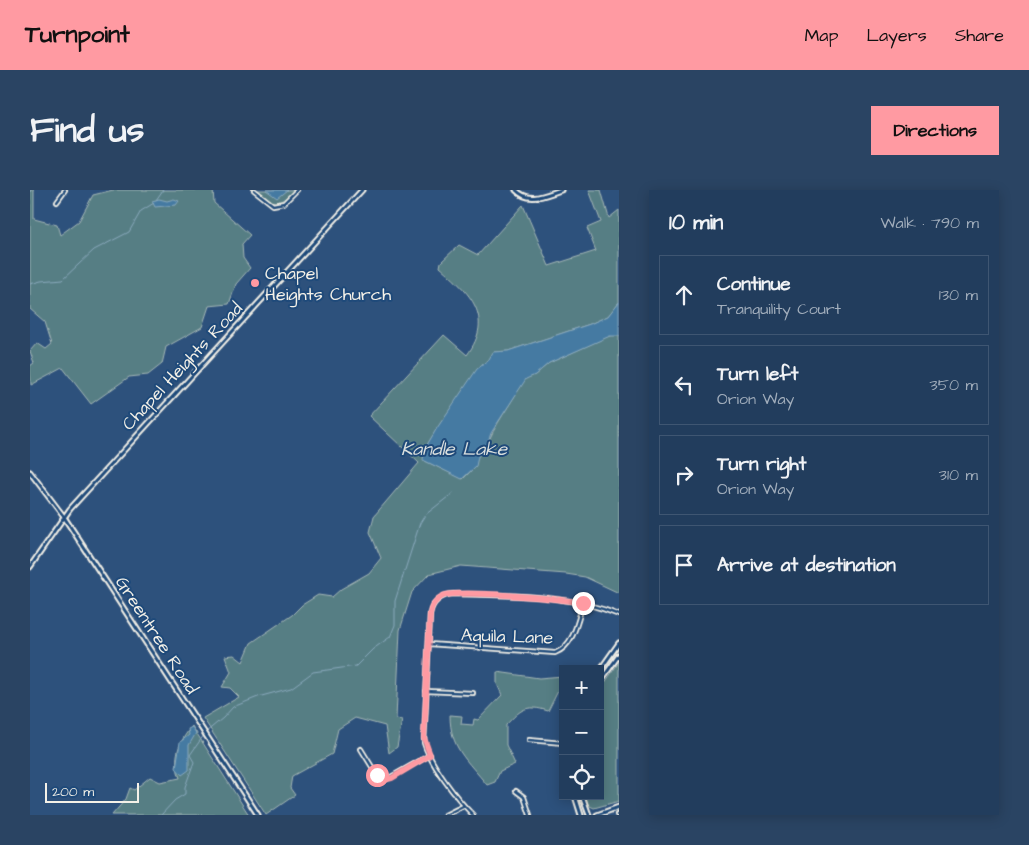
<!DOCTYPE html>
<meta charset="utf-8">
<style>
body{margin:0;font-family:"Architects Daughter",sans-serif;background:#2a4463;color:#f1f3f6}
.controls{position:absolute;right:15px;bottom:15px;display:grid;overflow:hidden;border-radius:0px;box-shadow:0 2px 12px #0003}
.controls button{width:45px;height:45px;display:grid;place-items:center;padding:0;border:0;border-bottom:1px solid #3f5672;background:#223d5d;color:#f1f3f6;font:25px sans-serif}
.scale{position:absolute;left:15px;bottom:12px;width:94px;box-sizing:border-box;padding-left:5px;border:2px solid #f4f1e8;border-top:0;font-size:14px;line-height:18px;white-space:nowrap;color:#f4f1e8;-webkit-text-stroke:4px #1f4a7a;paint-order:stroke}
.stop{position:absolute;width:15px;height:15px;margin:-11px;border:4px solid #ff9aa2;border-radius:50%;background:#fff}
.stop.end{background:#ff9aa2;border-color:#fff;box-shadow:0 1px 5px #0008}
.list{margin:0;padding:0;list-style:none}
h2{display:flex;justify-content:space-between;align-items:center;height:65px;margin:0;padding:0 20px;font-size:21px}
h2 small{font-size:16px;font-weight:400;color:#a2aebc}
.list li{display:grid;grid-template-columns:32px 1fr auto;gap:15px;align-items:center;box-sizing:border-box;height:80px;margin:0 10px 10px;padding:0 10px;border:1px solid #3f5672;border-radius:0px}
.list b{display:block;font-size:19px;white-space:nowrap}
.list p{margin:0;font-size:16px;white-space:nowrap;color:#a2aebc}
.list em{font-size:16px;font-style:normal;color:#a2aebc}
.icon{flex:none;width:28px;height:28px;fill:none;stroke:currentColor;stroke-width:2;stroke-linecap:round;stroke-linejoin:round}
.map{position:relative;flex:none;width:589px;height:625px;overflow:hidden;border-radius:0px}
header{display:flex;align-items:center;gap:30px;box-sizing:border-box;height:70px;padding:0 25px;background:#ff9aa2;color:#111}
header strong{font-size:24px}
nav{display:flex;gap:28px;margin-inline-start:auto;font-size:18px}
.intro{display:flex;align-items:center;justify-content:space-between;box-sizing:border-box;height:120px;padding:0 30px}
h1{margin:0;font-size:35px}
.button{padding:12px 22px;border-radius:0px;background:#ff9aa2;color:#111;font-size:18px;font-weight:700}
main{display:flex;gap:30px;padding:0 30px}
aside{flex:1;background:#223d5d;border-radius:0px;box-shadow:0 2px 12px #0003}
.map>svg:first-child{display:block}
</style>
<header>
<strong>Turnpoint</strong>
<nav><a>Map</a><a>Layers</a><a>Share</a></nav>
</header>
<div class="intro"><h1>Find us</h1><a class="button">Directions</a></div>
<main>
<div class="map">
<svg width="589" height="625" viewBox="0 0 589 625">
<rect width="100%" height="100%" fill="#2d517c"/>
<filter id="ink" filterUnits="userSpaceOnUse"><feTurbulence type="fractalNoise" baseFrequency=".02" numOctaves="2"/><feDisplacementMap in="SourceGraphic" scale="10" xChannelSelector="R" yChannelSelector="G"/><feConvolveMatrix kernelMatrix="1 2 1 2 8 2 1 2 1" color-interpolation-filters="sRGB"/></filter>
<g filter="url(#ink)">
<!-- green -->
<g fill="#577e84" stroke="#a6b8b6">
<path d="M0,0h4v29l23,6 3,10 19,-14 14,-26 20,-5h100l1,13 36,32 -8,9 1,14 7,10 -14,16 -7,20 -20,2 -7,21 -36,20 -4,17 -14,11 -19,2 -38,27 -28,-36 -32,17 -1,-19 4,-3 -4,-12 7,-8 9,6 6,-5 -7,-22 -15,-13z"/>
<path d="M227,0h37c-17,17 -20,15 -37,0z"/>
<path d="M559,0h12l8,28 10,-8v92l-11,14 -18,8 -82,27 -14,1 -4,7 -10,7 -40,58 -16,26 1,11 38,18 12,-12 4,-15 6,-2c9,-26 27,-46 39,-71l11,-4 14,-12 60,-27 10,-1v258l-34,-16 -19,-3 -105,-8 -32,8 -17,18 -12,38 -4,89 6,1 -5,27 -8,6 -4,-27 -30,-8 -17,11 -6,25 -40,22 -2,12 5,7 -29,20 -63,-97 36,-21 -9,-9 -8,-1 9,-15 -6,-16 9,-1 9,7 8,-19 41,-28 10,-10 16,-10 14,2 9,-8 28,-16 12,-15 -11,-26 4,-16 45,-53 -50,-47 75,-81 23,20c28,-38 3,-62 -27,-88l1,-5 18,-17 19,10 45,-50 26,61 47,-15 -9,-23 14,-6z"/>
<path d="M589,472v139l-25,7 -6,-3 -2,-9h14v-106z"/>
<path d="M467,482l42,6 24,-2v5l-15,30c-22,-7 -27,-2 -42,14v20l9,19 -15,7 -5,11 -8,3c-20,-25 -37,-37 -37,-70l12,1 -1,8 12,1 1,-6 4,1 24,-25 -5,-11z"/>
<path d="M162,536l57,89h-137l14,-16 4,-11 4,2 16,-13 10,5 20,-4c-8,-21 -1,-36 12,-52z"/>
</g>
<!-- water -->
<g fill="#447aa2" stroke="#8aaabe">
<path d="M236,0h21l-10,8z"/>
<path d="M129,9l8,2 7,-2 5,2 -3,4 -21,2 -3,-6z"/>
<path d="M589,112v34h-9l-61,27 -14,12 -9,4 -35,54 -6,17 -6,2 -3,14 -14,13 -39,-19 1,-10 13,-22 40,-59 11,-8 5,-9 15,-1 82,-27 18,-8z"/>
<path d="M162,537l4,6 -7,12v25l-7,5 -6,-7 4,-26 9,-7 -1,-6z"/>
</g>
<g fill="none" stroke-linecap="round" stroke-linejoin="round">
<!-- stream -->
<g stroke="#8aaabe" stroke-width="1">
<path d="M0,6v-6"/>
<path d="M126,10l7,-10"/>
<path d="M0,94l11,-3 22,-2 31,-29 35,-18 12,-21 13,-8"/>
<path d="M131,625l14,-15 10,-6v-7l9,-25 -4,-7 16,-23 17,-14 10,-11 25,-10 33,-9 22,-16 43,-6 17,-17 17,-12 5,-12v-24l25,-78 5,-8 28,-22"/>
</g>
<defs>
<g id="minor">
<path d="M224,0l19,15 11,-2 13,-13"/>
<path d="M27,11l8,-11"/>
<path d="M399,454l126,9c19,-7 23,-33 28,-50"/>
<path d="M396,501l47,2"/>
<path d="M499,550l34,3"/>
<path d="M331,559l16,26 10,4 43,-24"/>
<path d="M486,601l8,6 6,18"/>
<path d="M415,625l18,-9"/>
<path d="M443,625c-17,-17 -42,-50 -49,-72l6,-129c2,-12 11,-19 23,-20 55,2 114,-1 166,21"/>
<path d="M587,625l2,-1"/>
</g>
<g id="tertiary">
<path d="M486,0c13,14 29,5 45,0"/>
<path d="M0,282l34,45 194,298"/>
<path d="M0,377l40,-58 292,-319"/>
<path d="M570,480l19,-27"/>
<path d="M570,492l19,-27"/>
<path d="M545,606l6,19"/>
<path d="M552,606l7,19"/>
<path d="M567,625l22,-8"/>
</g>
</defs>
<!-- minor casing -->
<use href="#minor" stroke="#f4f1e8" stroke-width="6"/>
<!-- tertiary casing -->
<use href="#tertiary" stroke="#f4f1e8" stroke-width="7"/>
<!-- minor -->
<use href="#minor" stroke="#1f4a7a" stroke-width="2.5"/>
<!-- tertiary -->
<use href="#tertiary" stroke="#1f4a7a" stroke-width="3"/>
</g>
</g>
<g fill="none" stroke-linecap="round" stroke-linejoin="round" filter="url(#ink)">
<!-- route -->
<path stroke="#ff9aa2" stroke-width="6" d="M347,585l10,4 5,-1 38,-23 -6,-17 6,-124c1,-8 6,-15 13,-18 15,-7 120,3 140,7"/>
</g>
<!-- markers -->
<circle fill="#ff9aa2" stroke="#1f4a7a" stroke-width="2" cx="225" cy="93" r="5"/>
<g text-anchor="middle" stroke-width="4" stroke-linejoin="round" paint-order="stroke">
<!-- poi labels -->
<g font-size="18" fill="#f4f1e8" stroke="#1f4a7a" text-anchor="start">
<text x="235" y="89">Chapel<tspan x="235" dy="21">Heights Church</tspan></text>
</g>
<!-- street labels -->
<g font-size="18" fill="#f4f1e8" stroke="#1f4a7a">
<text transform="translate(152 176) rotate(-47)" y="6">Chapel Heights Road</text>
<text transform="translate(127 445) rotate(57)" y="6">Greentree Road</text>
<text transform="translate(477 446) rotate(2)" y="6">Aquila Lane</text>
</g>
<!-- water labels -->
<g font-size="19" font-style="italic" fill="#dadfde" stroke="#1f4a7a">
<text x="424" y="265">Kandle Lake</text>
</g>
</g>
</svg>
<div class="controls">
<button>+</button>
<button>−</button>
<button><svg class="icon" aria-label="locate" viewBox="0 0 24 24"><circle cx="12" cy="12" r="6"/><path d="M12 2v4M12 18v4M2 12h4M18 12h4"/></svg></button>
</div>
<div class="scale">200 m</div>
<div class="stop" style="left:347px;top:585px"></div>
<div class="stop end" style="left:553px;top:413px"></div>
</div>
<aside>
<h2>10 min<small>Walk · 790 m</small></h2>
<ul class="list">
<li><svg class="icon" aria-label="ahead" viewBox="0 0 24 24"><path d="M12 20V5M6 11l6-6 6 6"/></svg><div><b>Continue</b><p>Tranquility Court</p></div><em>130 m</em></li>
<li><svg class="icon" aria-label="left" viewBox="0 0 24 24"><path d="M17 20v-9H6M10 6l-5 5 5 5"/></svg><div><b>Turn left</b><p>Orion Way</p></div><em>350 m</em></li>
<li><svg class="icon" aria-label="right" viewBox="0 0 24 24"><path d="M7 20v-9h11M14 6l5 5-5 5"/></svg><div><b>Turn right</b><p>Orion Way</p></div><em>310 m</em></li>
<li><svg class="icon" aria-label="arrive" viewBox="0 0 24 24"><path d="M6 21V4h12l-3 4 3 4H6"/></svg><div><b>Arrive at destination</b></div></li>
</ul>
</aside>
</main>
